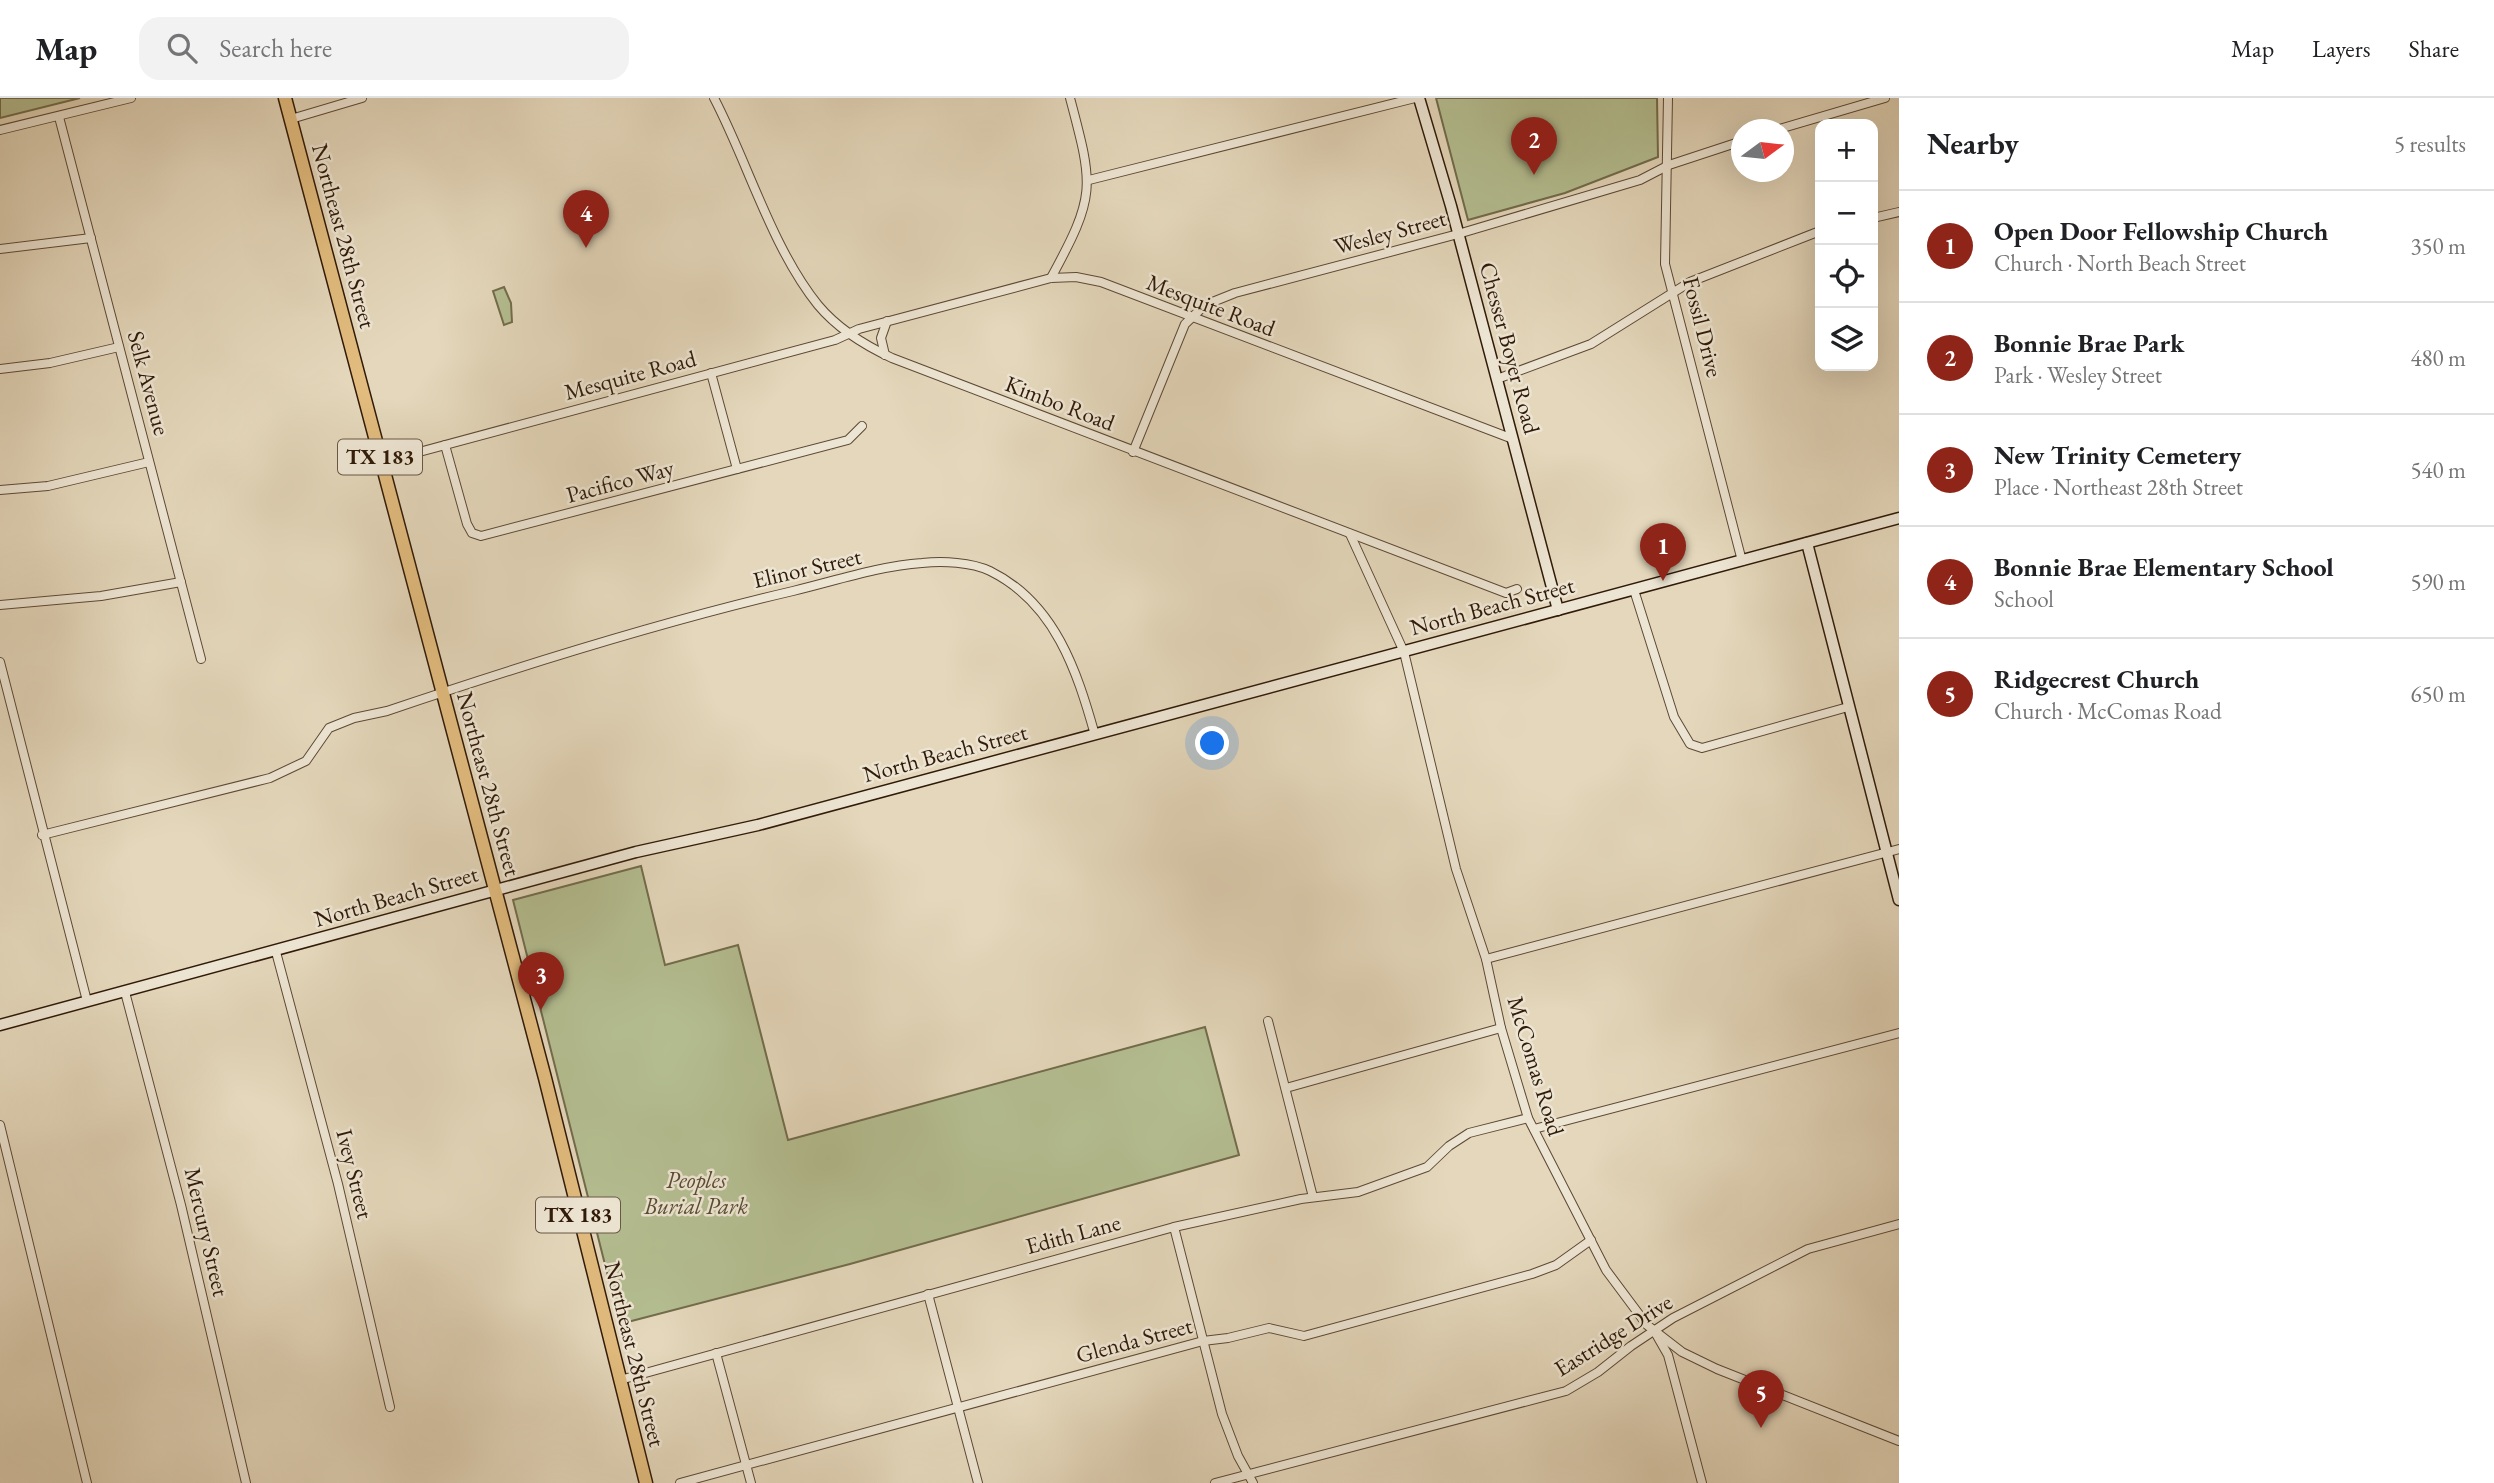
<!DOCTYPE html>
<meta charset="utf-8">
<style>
body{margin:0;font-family:"EB Garamond",serif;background:#f2f2f2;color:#202124}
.controls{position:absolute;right:21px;top:21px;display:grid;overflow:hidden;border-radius:14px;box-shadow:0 7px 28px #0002}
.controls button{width:63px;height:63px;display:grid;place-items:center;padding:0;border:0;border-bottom:2px solid #e0e0e0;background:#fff;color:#202124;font:35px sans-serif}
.compass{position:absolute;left:1731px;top:21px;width:63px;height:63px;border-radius:50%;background:#fff;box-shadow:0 7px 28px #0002;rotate:75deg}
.you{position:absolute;left:1213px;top:646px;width:24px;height:24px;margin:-18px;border:5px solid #fff;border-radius:50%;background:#1a73e8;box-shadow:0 0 0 10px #1a73e833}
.badge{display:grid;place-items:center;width:46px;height:46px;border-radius:50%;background:#8f2418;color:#fff;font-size:23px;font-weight:700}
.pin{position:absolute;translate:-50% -58px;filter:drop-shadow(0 2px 4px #0008)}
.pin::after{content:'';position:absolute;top:37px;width:24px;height:21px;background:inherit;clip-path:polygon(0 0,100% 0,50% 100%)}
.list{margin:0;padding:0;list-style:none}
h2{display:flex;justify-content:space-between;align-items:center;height:91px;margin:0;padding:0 28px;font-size:30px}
h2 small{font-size:23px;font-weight:400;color:#757577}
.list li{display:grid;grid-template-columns:46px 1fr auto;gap:21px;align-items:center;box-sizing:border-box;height:112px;padding:0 28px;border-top:2px solid #e0e0e0}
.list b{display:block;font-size:26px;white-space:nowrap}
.list p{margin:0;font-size:23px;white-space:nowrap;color:#757577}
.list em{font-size:23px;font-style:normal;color:#757577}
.icon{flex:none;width:38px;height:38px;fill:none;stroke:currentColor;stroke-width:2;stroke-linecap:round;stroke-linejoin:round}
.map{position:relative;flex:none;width:1899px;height:1385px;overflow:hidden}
header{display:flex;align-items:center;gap:42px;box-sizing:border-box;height:98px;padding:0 35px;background:#fff;border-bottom:2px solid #e0e0e0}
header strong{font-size:33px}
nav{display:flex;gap:38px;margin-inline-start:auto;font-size:24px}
.search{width:490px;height:63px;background:#f2f2f2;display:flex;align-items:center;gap:18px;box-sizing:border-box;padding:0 24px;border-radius:21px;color:#757577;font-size:26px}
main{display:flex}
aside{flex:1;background:#fff}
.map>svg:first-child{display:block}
</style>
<header>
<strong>Map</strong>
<div class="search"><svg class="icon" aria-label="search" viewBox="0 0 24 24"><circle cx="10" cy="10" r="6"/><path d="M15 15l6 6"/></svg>Search here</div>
<nav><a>Map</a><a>Layers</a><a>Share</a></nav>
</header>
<main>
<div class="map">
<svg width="1899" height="1385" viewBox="0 0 1899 1385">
<rect width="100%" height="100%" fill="#e4d7bb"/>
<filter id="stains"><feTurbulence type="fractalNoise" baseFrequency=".00286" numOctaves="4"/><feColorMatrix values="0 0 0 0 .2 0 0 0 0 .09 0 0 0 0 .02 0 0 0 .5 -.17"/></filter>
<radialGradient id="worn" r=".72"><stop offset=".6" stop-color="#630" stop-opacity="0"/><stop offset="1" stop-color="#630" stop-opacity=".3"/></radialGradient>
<!-- green -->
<g fill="#b4be91" stroke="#726c4c" stroke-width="2">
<path d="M0,0h80l-80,20z"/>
<path d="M1436,0h221l1,59 -93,36 -97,27z"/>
<path d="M504,189l7,16 1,19 -8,3 -11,-34z"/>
<path d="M641,768l24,99 73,-20 50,195 417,-113 34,128 -389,109 -230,60 -107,-424z"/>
</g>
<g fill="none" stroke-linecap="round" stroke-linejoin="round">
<defs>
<g id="street">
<path d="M714,0c34,65 58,150 104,207 20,24 46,40 74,53l614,235 11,-4"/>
<path d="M1668,0l-3,166 77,297"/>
<path d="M59,19l142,542"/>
<path d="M291,21l71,-21"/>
<path d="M0,32l131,-32"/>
<path d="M1776,32l109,-32"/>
<path d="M1089,82l326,-82"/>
<path d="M1873,120l26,-6"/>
<path d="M0,151l91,-11"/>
<path d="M1051,180c45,-83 43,-90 19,-180"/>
<path d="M885,257l-4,-17 6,-17"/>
<path d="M0,271l50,-6 69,-16"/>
<path d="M711,275l26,96"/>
<path d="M1497,281l94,-35 99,-62 130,-51"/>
<path d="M445,347l22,79 5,9 9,3 367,-96 14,-14"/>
<path d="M1133,354l52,-128 20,-19 30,-12 223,-59 182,-54 29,-15 73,-24"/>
<path d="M382,364l453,-122 24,-11 192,-51 25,-1 25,5 412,157"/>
<path d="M0,392l48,-4 101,-24"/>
<path d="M1350,436l54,118 52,217 30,90 15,69 27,90 78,152 41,55 35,27 35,17 182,72"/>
<path d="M1634,492l40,127 16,27 12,4 146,-41"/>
<path d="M0,507l101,-9 80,-14"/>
<path d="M0,564l87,339"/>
<path d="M42,737l228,-57 36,-17 23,-33 25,-10 33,-7c133,-45 269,-88 406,-120 42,-10 86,-25 129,-28 21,-2 49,-1 68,8 65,32 87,100 105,164"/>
<path d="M276,854l62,232 52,223"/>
<path d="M1486,861l413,-110"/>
<path d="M125,894l56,213 65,278"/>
<path d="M1268,923l45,176"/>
<path d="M1286,990l215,-60"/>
<path d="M0,1027l87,358"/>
<path d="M1534,1031l365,-96"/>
<path d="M1174,1129l48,187 16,42 15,27"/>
<path d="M928,1196l50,189"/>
<path d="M1656,1236l12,21 34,128"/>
<path d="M716,1255l35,130"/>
<path d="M620,1282l554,-153 127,-28 57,-7 69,-25 22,-21 20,-13 59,-15"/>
<path d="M680,1385l523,-142 25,-3 41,-10 35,8 228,-62 24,-9 35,-25"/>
<path d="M1215,1385l351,-92 32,-19 33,-26 42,-28 135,-69 91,-25"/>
</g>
<g id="secondary">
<path d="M1419,0l32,108 107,404"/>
<path d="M1807,445l92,357"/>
<path d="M0,927l636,-173 122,-27 1141,-307"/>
</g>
<path id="primary" d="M285,0l260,980 101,405"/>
</defs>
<!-- street casing -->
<use href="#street" stroke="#5d4935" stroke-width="10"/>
<!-- secondary casing -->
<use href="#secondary" stroke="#301a08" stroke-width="13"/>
<!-- primary casing -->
<use href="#primary" stroke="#301a08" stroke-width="15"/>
<!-- street -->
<use href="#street" stroke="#ede5d3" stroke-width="8"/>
<!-- secondary -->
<use href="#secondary" stroke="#ede5d3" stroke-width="10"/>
<!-- primary -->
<use href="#primary" stroke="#e2bc7e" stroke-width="12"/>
</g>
<g text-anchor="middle" stroke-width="5" stroke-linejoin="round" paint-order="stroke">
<!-- shield labels -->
<g fill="#ede5d3" stroke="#695745" stroke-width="2">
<rect x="338" y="341.5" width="84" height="35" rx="5"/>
<rect x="536" y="1099.5" width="84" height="35" rx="5"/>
</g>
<g font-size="21" font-weight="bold" fill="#301a08">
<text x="380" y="366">TX 183</text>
<text x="578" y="1124">TX 183</text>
</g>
<!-- street labels -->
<g font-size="23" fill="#301a08" stroke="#ede5d3">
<text transform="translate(1390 134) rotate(-15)" y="8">Wesley Street</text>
<text transform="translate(344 138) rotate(75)" y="8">Northeast 28th Street</text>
<text transform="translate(1211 207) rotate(21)" y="8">Mesquite Road</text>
<text transform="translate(1703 229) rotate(76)" y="8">Fossil Drive</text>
<text transform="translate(1510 250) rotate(75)" y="8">Chesser Boyer Road</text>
<text transform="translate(630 277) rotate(-15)" y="8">Mesquite Road</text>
<text transform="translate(149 285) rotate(75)" y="8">Selk Avenue</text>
<text transform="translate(1060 305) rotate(21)" y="8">Kimbo Road</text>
<text transform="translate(620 383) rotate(-15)" y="8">Pacifico Way</text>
<text transform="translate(807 470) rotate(-13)" y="8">Elinor Street</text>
<text transform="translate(1492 508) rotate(-15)" y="8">North Beach Street</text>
<text transform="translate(945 655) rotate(-15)" y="8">North Beach Street</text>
<text transform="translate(489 686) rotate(75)" y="8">Northeast 28th Street</text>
<text transform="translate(396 798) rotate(-16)" y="8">North Beach Street</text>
<text transform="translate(1536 968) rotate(73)" y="8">McComas Road</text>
<text transform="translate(355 1076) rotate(76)" y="8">Ivey Street</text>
<text transform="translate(207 1134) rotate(77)" y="8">Mercury Street</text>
<text transform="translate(1073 1136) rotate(-15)" y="8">Edith Lane</text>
<text transform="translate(1613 1237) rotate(-32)" y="8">Eastridge Drive</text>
<text transform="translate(1134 1242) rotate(-15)" y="8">Glenda Street</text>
<text transform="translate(635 1256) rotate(76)" y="8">Northeast 28th Street</text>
</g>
<!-- park labels -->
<g font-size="23" font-style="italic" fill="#584b31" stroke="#ede5d3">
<text x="696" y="1090">Peoples<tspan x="696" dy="26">Burial Park</tspan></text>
</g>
</g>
<rect width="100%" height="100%" filter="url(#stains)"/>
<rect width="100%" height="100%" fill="url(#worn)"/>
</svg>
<div class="controls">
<button>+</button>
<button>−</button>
<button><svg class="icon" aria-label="locate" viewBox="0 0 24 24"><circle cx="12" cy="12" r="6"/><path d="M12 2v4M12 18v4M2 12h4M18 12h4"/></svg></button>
<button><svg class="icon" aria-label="layers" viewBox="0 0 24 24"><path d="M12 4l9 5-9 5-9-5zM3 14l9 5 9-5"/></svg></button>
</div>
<svg class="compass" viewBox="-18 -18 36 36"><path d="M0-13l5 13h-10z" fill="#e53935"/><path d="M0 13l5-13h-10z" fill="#757577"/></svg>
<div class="you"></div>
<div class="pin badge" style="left:1663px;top:483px">1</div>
<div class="pin badge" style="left:1534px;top:77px">2</div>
<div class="pin badge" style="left:541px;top:912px">3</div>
<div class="pin badge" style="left:586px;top:150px">4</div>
<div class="pin badge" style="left:1761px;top:1330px">5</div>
</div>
<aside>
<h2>Nearby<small>5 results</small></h2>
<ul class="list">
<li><span class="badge">1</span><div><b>Open Door Fellowship Church</b><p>Church · North Beach Street</p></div><em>350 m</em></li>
<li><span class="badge">2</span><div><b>Bonnie Brae Park</b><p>Park · Wesley Street</p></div><em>480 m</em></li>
<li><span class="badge">3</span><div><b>New Trinity Cemetery</b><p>Place · Northeast 28th Street</p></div><em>540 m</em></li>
<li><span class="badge">4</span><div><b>Bonnie Brae Elementary School</b><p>School</p></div><em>590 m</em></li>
<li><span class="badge">5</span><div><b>Ridgecrest Church</b><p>Church · McComas Road</p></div><em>650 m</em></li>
</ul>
</aside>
</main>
